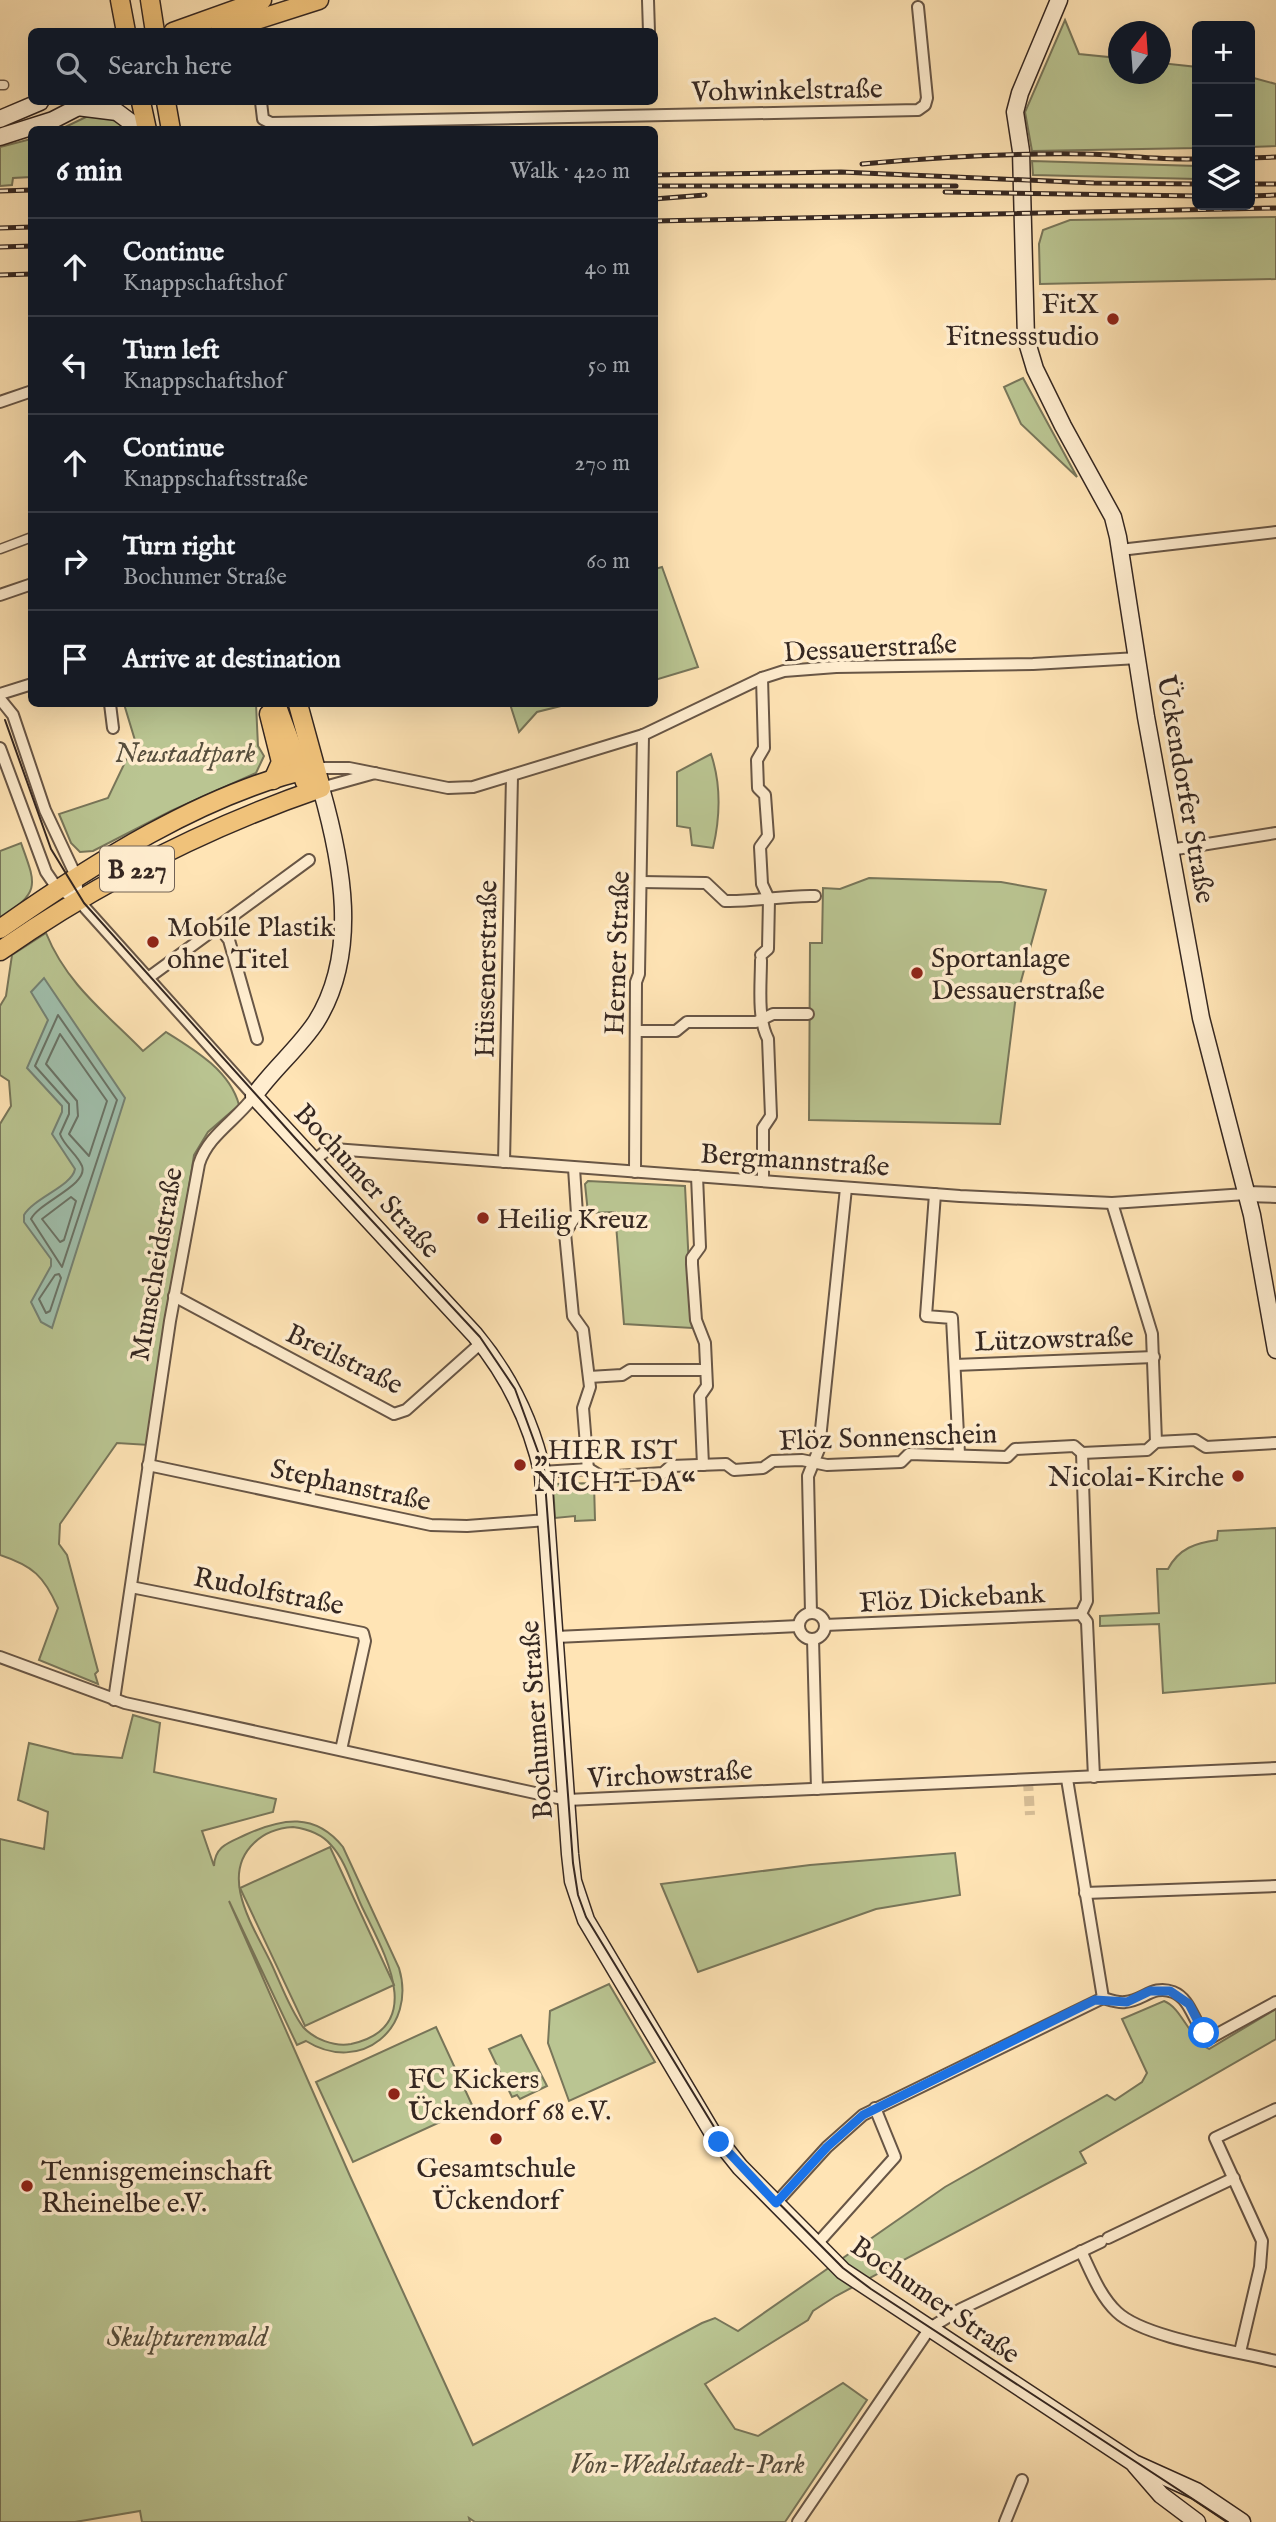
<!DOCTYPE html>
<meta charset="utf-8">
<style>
body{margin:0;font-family:"IM FELL English",serif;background:#242831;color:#f1f3f6}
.controls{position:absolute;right:21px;top:21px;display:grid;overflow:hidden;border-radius:10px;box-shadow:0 7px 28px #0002}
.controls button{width:63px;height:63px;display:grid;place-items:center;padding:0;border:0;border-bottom:2px solid #363941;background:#171b24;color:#f1f3f6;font:35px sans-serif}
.compass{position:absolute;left:1108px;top:21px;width:63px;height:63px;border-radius:50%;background:#171b24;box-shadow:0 7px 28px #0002;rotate:17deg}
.stop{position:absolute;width:21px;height:21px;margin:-16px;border:5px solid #1a73e8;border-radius:50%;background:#fff}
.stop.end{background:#1a73e8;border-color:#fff;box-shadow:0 2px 7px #0008}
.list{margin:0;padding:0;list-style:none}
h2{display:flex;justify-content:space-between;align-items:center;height:91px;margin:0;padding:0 28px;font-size:30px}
h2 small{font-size:23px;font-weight:400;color:#9ea1a6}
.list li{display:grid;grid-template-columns:46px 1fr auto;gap:21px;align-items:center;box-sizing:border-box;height:98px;padding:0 28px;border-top:2px solid #363941}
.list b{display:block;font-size:26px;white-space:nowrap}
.list p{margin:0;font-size:23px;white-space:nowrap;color:#9ea1a6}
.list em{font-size:23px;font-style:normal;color:#9ea1a6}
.icon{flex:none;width:38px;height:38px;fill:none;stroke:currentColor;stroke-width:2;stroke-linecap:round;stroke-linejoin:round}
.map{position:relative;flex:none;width:1276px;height:2522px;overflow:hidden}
.search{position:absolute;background:#171b24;box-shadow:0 7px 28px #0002;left:28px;top:28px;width:630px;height:77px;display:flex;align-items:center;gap:18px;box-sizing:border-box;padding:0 24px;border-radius:10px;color:#9ea1a6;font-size:26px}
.panel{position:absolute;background:#171b24;box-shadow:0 7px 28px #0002;left:28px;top:126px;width:630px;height:581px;border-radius:10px}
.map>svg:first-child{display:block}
</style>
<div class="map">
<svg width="1276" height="2522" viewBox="0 0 1276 2522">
<rect width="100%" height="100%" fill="#ffe4b5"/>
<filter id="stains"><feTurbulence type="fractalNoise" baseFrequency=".00286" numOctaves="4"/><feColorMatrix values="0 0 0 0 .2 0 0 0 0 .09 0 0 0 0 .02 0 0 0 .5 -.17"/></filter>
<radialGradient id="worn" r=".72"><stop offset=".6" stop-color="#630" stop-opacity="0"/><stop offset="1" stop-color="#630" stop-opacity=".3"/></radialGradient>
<!-- green -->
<g fill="#bac592" stroke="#78765a" stroke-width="2" fill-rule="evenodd">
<path d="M1065,20l14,34 39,4v16h42l1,-11 36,4v81l-165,3 -7,-39z"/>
<path d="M1250,77l26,7v62l-26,1z"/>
<path d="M90,115l20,3 17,11 -68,1z"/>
<path d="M31,139v38l-18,1 -1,7 -12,1v-39z"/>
<path d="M1032,161l165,5v13l-164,-4z"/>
<path d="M1276,217v62l-236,5 -1,-40 4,-14 27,-10z"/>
<path d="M1023,378l54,99 -56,-53 -17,-37z"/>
<path d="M662,567l36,100 -43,13v-111z"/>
<path d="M124,704h132l2,42 6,10 -8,17 -85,38 -78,40 -13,1 -9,-9 -12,-29 49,-16 20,-42 -4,-4 13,-5z"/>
<path d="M510,704h59l-32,8 -18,20z"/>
<path d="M711,754c10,30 9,64 2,94l-21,-3 -2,-17 -13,-2v-54z"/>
<path d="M21,843c16,44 19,48 -21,76v-68z"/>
<path d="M869,878l132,4 45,8 -31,113 -15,121 -191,-4 1,-177h12l1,-55 17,1z"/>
<path d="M46,933c21,52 61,81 97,118l23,-19c29,18 64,39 73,73l-31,27 -14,23 -45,290 -32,-2 -57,81 -1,20 8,11 31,116 -3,3 3,10 -59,-24 19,-52c-14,-32 -25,-42 -58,-53v-431l11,-18 -2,-25 -9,-6v-69l6,-10 6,-41z"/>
<path d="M588,1181l97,5 7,142 -68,-4 -9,-112 -27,1 -3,-29z"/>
<path d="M594,1483l1,37 -20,1v-5l-20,2 -2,-34z"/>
<path d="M1276,1528v155l-113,10 -4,-69 -59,2v-10l59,-3 -2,-44h11c11,-21 28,-26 49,-29l1,-9z"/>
<path d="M133,1715l27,8 -6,49 122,27 -3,13 -71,19 12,35c1,-20 14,-23 31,-31 37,-17 70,-23 98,12l56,121c18,60 -38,107 -93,73l-9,4 -68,-144 121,275 123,269 229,-122 13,-5 23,13 207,-144 162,-92 8,5 27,-18 5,-9 -25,-54 42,-18c18,7 24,36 45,48l67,-40v30l-196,113 6,11 -250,133 -23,15 -5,9 -103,64 30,45 23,7 85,-53 24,17 -82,122h-310l-6,-4 1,4h-328l-2,-11 -65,11h-75v-683l44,10 4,-37 -30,-12 11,-57 45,11 48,4zM293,1827c14,2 29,7 38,18 15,16 22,43 31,62 21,44 67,120 -11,137 -17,3 -37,-5 -48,-17 -14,-19 -22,-43 -32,-64 -16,-34 -53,-86 -17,-120 11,-11 24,-15 39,-16z"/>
<path d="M330,1847l64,138 -89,41 -65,-138z"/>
<path d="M955,1853l5,42 -84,14 -178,63 -37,-88 149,-19z"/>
<path d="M609,1984l46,78 -86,39 -21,-58 2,-32z"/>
<path d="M436,2027l37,80 -120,55 -37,-80z"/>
<path d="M521,2035l26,51 -27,13 -3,-4 -5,2 -23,-48z"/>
</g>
<!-- water -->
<path fill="#a0bfac" stroke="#758274" stroke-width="2" d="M44,978l81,120 -73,230 -11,-6 -10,-20 20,-36v-7l-27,-37v-7c10,-17 48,-29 51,-46l-23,-35 10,-22v-6l-35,-38 21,-48 -17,-28z"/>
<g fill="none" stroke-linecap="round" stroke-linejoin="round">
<!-- shore -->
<g stroke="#6a7366" stroke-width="2">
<path d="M58,1015l59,85 -55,167 -31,-48c8,-17 58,-34 51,-53 -5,-12 -18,-20 -22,-32l9,-20v-10l-34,-38z"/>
<path d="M60,1034l47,67 -18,55 -20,-22 9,-18 -1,-15 -31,-37z"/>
<path d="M71,1197l5,4 -12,39 -4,2 -18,-23z"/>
<path d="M59,1274l2,4 -11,33 -4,2 -7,-14 16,-24z"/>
</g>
<!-- minor-tunnel -->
<path stroke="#d7be97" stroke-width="10" stroke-dasharray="10 5" stroke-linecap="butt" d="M1028,1781l2,34"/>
<defs>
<g id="pedestrian">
<path d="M0,85h4"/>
<path d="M0,549l32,-12"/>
</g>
<g id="minor">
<path d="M648,0l1,32"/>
<path d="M261,102l2,17 8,4 647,-13 7,-5 2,-7 -9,-91"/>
<path d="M0,402l32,-11"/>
<path d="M1120,550l156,-18"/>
<path d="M0,595l32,-11"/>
<path d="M0,694l32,-10"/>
<path d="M0,699l13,16 32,95 31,66 2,24"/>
<path d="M110,704l3,24"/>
<path d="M0,748l46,124 11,16 21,12 176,196c-17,24 -46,39 -55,68l-29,157 -56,379"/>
<path d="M314,768h35l99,20 25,-1 170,-52 119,-57 22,-7 52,-4 197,-3 105,-6"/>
<path d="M321,788l54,-15"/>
<path d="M1170,850l106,-17"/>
<path d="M641,882l65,1 19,18c30,1 60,-6 90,-5"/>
<path d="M219,927l10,13 28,99"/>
<path d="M761,955l7,-6 1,-50 -7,-15 -2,-37 8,-11 -3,-41 -7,-7 -1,-28 7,-12 -2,-70"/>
<path d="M761,960c0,24 -4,58 7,79l3,77 -8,12v52"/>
<path d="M148,978l161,-118"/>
<path d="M636,1031h40l11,-9h69l17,-8h35"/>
<path d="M313,1161l13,-10 8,-2 626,47 152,7 134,-9"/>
<path d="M504,1162l8,-386"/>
<path d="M574,1168l3,46 -12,19 8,83 10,14 7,57 -7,21 5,62"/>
<path d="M635,1172l1,-190 3,-8 4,-239"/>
<path d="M697,1176l3,71 -8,11v6l4,56 9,23 2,43 -7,10 3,69"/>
<path d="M935,1194l-9,122 26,2 7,136"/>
<path d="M1112,1203l40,131 4,108"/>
<path d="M174,1296l220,118 12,-4 75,-67"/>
<path d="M955,1365l199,-8"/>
<path d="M589,1377l33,-2 8,-5h76"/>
<path d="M1082,1453l5,148 -6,13 6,8 7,155"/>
<path d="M148,1465l283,60 36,1 80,-6"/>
<path d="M542,1472l47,-3 13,8 61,-4 8,-7 55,-2 8,6 29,-2 10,-7 29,-1 25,5 74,-3 8,-8 98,3 8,-8 59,-3 8,7 65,-3 9,-8 39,-2 11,7 70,-4"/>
<path d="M131,1587l232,46 2,8 -24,109"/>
<path d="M811,1613l-3,-137 11,-27 27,-261"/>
<circle cx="812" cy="1626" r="13"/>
<path d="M825,1625l256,-11"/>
<path d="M556,1637l243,-11"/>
<path d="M813,1639l4,150"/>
<path d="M0,1657l125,46 442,97 709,-32"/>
<path d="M1085,1893l191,-7"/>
<path d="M1103,1998c7,2 15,5 22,4 18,-1 28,-18 48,-10 21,8 21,40 39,45l64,-35"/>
<path d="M776,2203l51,-56 36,-32 240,-117 -36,-219"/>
<path d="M1108,2238l126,-60"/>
<path d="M817,2244l78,-87 -20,-49"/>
<path d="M1081,2251c10,21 19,45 36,61 27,26 119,39 159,49"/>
<path d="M1240,2352l20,-85 2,-26 -47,-103 61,-29"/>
<path d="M798,2522l132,-194 31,-19 140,-67"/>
<path d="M1005,2522l17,-42"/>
</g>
<path id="tertiary" d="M1246,1194l30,1"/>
<g id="secondary">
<path d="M1059,0l-39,93 -5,19 6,39 5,188 9,30 28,57 50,91 5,20 28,180 55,301 51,197 24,135"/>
<path d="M77,107l40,5 24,18"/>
<path d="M0,119l40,-17"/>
<path d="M0,137l53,-17 35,-18"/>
<path d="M321,788c21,74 39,164 -5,234 -18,27 -43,47 -62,74l221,239c34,41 57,89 68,140l27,379 3,27 13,39 126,212 28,35 103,104 291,192 62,28 46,31"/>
<path d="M1135,2465l26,30 36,27"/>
</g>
<g id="primary">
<path d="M120,0l6,32"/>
<path d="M150,0l5,32"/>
<path d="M173,32l89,-32"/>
<path d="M219,32l100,-32"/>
<path d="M141,102l6,28"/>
<path d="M166,102l5,28"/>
<path d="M276,704l29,78"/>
<path d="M269,714l12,48 -8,18"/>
<path d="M0,929c91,-64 205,-137 314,-161"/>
<path d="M0,951c98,-68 207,-124 321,-163l-23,-84"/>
</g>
</defs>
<!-- pedestrian casing -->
<use href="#pedestrian" stroke="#685646" stroke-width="11"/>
<!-- minor casing -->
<use href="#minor" stroke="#685646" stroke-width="14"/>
<!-- tertiary casing -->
<use href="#tertiary" stroke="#685646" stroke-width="18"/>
<!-- secondary casing -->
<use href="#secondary" stroke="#352721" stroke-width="19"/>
<!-- primary casing -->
<use href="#primary" stroke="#352721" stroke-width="21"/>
<!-- pedestrian -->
<use href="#pedestrian" stroke="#ffedcf" stroke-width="8"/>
<!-- minor -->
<use href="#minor" stroke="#ffedcf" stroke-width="10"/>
<!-- tertiary -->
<use href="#tertiary" stroke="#ffedcf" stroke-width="14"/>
<!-- secondary -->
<use href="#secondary" stroke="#ffedcf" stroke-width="16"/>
<!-- primary -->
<use href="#primary" stroke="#f0c27a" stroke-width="18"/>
<!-- tram -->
<path stroke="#352721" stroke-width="2" d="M5,720l46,129 33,54 212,236 184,198 35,52 29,79 29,395 5,32 8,22 136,223 19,25 102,103 28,21 357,233"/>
<defs>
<g id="rail">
<path d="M1250,158l26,-1"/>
<path d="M862,164c74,-7 149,-11 224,-10 37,1 74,6 111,5"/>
<path d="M654,175l187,-3 253,11 103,1"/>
<path d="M1250,184h26"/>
<path d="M654,186h302"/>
<path d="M0,191l32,-1"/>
<path d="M945,192l252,4"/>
<path d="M1250,196l26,-1"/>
<path d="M654,199l51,-4"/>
<path d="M654,221l622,-13"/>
<path d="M0,228l32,-1"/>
<path d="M0,247l32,-1"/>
<path d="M0,275l32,-1"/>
</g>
</defs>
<!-- rail casing -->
<use href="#rail" stroke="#352721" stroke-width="5"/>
<!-- rail -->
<use href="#rail" stroke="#ffedcf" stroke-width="2.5" stroke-dasharray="8" stroke-linecap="butt"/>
</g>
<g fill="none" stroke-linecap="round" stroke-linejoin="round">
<!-- route -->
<path stroke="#1a73e8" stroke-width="9" d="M719,2142l57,61 51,-56 36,-32 232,-115 32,2 23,-11h20l19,13 15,29"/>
</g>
<!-- markers -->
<g fill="#8f2418" stroke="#ffedcf" stroke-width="2.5">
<circle cx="1113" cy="319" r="7"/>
<circle cx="153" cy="942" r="7"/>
<circle cx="917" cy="973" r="7"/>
<circle cx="483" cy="1218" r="7"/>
<circle cx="520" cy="1465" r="7"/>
<circle cx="1238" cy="1476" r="7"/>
<circle cx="394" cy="2094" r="7"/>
<circle cx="496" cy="2139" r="7"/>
<circle cx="27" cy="2186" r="7"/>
</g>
<g text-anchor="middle" stroke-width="7" stroke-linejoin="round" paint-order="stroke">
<!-- shield labels -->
<rect fill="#ffedcf" stroke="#726255" stroke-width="2" x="100" y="846.5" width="74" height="45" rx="5"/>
<g font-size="26" font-weight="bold" fill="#352721">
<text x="137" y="878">B 227</text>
</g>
<!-- street labels -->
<g font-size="28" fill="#352721" stroke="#ffedcf">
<text transform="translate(787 89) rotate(-1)" y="10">Vohwinkelstraße</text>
<text transform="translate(870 647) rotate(-3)" y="10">Dessauerstraße</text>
<text transform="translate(1187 789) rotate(80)" y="10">Ückendorfer Straße</text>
<text transform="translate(616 953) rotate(-88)" y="10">Herner Straße</text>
<text transform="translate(485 969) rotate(-89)" y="10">Hüssenerstraße</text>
<text transform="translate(795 1159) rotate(4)" y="10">Bergmannstraße</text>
<text transform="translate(368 1180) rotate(47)" y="10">Bochumer Straße</text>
<text transform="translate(155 1264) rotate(-80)" y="10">Munscheidstraße</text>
<text transform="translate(1054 1338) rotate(-2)" y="10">Lützowstraße</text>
<text transform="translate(345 1358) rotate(26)" y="10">Breilstraße</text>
<text transform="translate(888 1436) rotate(-2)" y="10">Flöz Sonnenschein</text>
<text transform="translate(351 1484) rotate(12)" y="10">Stephanstraße</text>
<text transform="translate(269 1590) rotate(11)" y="10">Rudolfstraße</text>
<text transform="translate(952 1597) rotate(-3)" y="10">Flöz Dickebank</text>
<text transform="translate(535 1720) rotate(-94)" y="10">Bochumer Straße</text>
<text transform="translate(670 1773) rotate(-3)" y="10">Virchowstraße</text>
<text transform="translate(936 2299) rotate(35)" y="10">Bochumer Straße</text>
</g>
<!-- poi labels -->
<g font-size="28" fill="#352721" stroke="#ffedcf" text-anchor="start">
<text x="1099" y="313" text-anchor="end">FitX<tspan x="1099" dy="32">Fitnessstudio</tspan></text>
<text x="167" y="936">Mobile Plastik<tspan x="167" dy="32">ohne Titel</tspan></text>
<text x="931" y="967">Sportanlage<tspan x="931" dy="32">Dessauerstraße</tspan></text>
<text x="497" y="1228">Heilig Kreuz</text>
<text x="534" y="1459">„HIER IST<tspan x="534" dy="32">NICHT DA“</tspan></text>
<text x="1224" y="1486" text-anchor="end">Nicolai-Kirche</text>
<text x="408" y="2088">FC Kickers<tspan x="408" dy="32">Ückendorf 68 e.V.</tspan></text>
<text x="496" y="2177" text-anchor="middle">Gesamtschule<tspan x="496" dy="32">Ückendorf</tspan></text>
<text x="41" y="2180">Tennisgemeinschaft<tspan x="41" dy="32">Rheinelbe e.V.</tspan></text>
</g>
<!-- park labels -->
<g font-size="28" font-style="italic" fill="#564e3d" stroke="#ffedcf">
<text x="185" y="762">Neustadtpark</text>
<text x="187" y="2346">Skulpturenwald</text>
<text x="687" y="2473">Von-Wedelstaedt-Park</text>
</g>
</g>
<rect width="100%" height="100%" filter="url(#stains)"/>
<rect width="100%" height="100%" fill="url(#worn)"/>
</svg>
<div class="controls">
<button>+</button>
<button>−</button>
<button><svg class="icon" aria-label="layers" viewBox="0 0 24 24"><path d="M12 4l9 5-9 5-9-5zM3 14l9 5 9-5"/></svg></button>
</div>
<svg class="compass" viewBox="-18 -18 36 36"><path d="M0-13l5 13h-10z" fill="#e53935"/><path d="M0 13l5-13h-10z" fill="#9ea1a6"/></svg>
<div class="stop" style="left:1204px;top:2033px"></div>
<div class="stop end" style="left:719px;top:2142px"></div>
<div class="search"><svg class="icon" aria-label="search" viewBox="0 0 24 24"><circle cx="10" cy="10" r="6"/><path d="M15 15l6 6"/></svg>Search here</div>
<section class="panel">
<h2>6 min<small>Walk · 420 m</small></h2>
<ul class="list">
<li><svg class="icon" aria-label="ahead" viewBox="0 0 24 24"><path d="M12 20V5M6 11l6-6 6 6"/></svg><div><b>Continue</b><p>Knappschaftshof</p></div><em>40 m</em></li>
<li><svg class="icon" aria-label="left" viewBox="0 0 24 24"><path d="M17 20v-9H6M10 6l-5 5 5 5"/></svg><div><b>Turn left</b><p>Knappschaftshof</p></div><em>50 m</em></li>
<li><svg class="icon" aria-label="ahead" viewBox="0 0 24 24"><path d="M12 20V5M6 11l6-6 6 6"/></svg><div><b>Continue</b><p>Knappschaftsstraße</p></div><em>270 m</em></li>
<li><svg class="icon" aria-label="right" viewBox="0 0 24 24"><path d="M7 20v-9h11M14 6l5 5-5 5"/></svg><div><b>Turn right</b><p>Bochumer Straße</p></div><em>60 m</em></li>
<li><svg class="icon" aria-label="arrive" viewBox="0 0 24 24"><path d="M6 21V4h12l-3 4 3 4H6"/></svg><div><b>Arrive at destination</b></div></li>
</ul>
</section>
</div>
